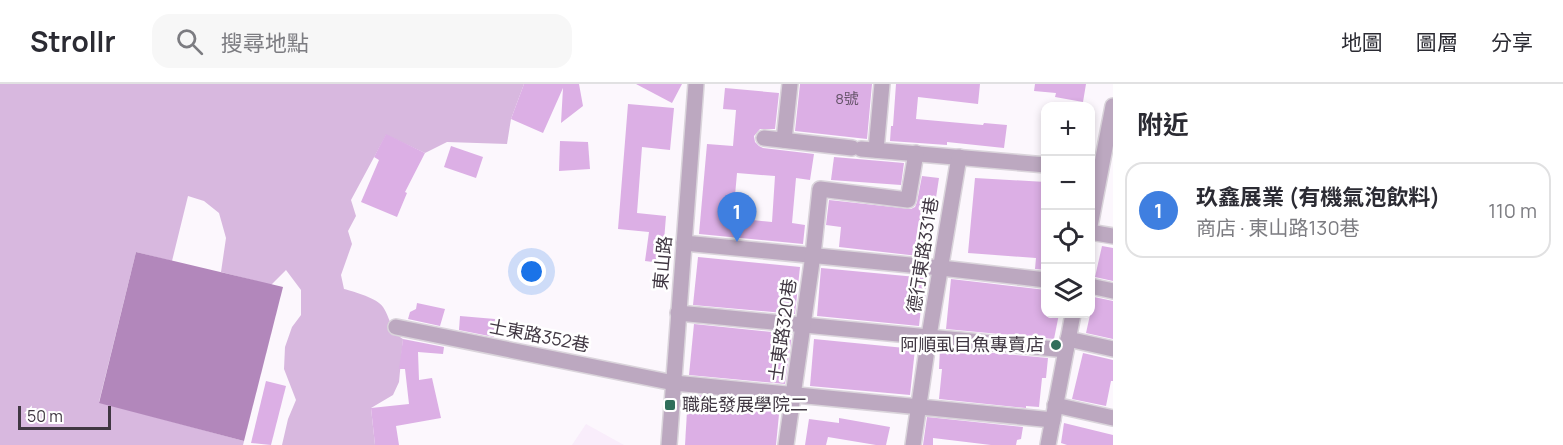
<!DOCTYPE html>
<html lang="zh-TW">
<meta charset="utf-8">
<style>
body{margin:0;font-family:Manrope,"Noto Sans TC",sans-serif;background:#f7f7f7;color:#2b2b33}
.controls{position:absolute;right:18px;top:18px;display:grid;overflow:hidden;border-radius:12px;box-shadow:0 3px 9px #0003}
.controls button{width:54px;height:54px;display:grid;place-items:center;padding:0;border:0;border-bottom:2px solid #e1e1e2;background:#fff;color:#2b2b33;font:30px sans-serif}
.scale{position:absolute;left:18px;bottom:15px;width:93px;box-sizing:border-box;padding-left:6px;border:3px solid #403742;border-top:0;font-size:16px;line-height:21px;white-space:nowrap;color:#403742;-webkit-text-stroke:4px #fff;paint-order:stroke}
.you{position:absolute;left:532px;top:188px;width:21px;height:21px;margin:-15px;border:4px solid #fff;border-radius:50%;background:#1a73e8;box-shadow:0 0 0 9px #1a73e833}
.badge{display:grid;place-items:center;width:39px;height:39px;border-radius:50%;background:#111827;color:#fff;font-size:20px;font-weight:700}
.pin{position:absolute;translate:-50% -50px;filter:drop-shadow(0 2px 3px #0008)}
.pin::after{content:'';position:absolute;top:32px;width:21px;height:18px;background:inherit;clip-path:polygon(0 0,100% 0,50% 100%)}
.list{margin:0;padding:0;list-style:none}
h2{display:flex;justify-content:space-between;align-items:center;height:78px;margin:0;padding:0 24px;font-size:26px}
h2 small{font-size:20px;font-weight:400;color:#7c7c81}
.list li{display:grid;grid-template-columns:39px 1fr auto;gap:18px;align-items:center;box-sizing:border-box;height:96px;margin:0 12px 12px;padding:0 12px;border:2px solid #e1e1e2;border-radius:18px}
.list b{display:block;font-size:22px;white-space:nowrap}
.list p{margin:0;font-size:20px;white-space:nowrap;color:#7c7c81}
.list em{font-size:20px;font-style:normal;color:#7c7c81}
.icon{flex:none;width:33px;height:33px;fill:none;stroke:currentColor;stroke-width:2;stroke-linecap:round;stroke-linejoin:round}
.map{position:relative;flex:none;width:1113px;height:361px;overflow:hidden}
header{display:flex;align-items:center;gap:36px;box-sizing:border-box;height:84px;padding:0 30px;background:#fff;border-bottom:2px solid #e1e1e2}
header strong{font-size:28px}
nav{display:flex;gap:33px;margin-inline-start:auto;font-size:21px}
.search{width:420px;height:54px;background:#f7f7f7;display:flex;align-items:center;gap:15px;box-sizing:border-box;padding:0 21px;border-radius:18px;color:#7c7c81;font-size:22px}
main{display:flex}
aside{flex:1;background:#fff}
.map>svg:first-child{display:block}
</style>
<header>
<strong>Strollr</strong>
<div class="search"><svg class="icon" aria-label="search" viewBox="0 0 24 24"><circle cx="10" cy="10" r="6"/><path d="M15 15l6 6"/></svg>搜尋地點</div>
<nav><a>地圖</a><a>圖層</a><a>分享</a></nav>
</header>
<main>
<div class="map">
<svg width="1113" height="361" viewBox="0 0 1113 361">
<rect width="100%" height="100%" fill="#fcf7fd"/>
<!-- built -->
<path fill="#f9edfb" d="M586,340l38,21h-52z"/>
<!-- green -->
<path fill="#d8b8df" d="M0,0h524l-13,35 -4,25 -60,-2 -22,11 -39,-18 -35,65 5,16 -8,15 4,13 -11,31 3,14c11,3 33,9 39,18 8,12 7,24 20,32l-4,43 -6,13 -22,13 4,37h-93l6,-26 8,-19 -12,-31 1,-22 7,-20 9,-12v-25l-15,-20 -15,15 -50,-13 5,-34 -7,-25 -15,-12 -16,-5 -16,65 -36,-9 -37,150 145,39 -1,4h-243z"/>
<!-- water -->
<path fill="#b287bb" d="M136,168l147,35 -39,154 -145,-38z"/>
<!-- building -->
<g fill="#dcafe5" fill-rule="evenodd">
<path d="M524,0h55l4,22 -22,17 2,-35 -20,45 -32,-14z"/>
<path d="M636,0h46l-10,19z"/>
<path d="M800,0h72l-5,55 -72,-8z"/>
<path d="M896,0h84l-2,20 -60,-7 -2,22 67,6 1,-2 23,2 -3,23 -57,-6v3l-57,-4 1,-15h2z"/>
<path d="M1035,0h51l-3,18 -28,-5 1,-4 -22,-2z"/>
<path d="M725,4l54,5 -4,36h-15l-6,7 1,6 4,4 4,2 51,6 -4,26 -14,-2 -4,45 13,2 -2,19 -104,-10 8,-90 26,2 3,-36 -13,-1zM737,89l38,3 -3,46 -39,-4z"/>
<path d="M628,20l46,4 -4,42 -28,-3 -5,66 29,3 -2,25 9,1 -4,22 -24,-3 4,-29 -31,-3z"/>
<path d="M386,50l39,19 -20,39 2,1 -10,24 -36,-15 18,-42 -5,-3z"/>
<path d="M560,57l28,1 2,27 -31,2z"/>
<path d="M451,62l32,11 -7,21 -32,-11z"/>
<path d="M834,73l70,6 -3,22 -70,-5z"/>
<path d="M922,92l17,2 -12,79 -88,-10 2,-20 -15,-2 3,-25 82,9 4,-2 2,-5z"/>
<path d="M975,94l71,4v88l-11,-1 1,-11 -68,-5z"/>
<path d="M1102,162l11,2v33l-18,-4z"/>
<path d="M698,173l102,10 -5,47 -102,-9z"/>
<path d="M821,184l106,10 -2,21h-3l-3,27 -102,-10z"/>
<path d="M951,195l95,11v24h13l-5,25 -108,-10z"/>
<path d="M1094,213l19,4v38l-27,-6z"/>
<path d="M417,219l28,6 -5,17 -32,-7 2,-7 6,-3z"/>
<path d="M460,232l35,3 -1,18 -35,-7z"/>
<path d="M694,240l98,10 -7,50 -96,-9z"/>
<path d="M403,255l41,8 -1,7 -25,-2 1,28 13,-2 9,40 -45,8 3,19h-24l-4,-37 38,-4 -4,-35h-6z"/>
<path d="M814,255l101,10 -5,46 -100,-9z"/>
<path d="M940,264l108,10 -2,20h-4l-3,29 -13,-1v2l-87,-9 3,-30h-3z"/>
<path d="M1083,269l30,7v21h-2l-5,25 -34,-7z"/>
<path d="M266,297l20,5 -15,59 -20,-2z"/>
<path d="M688,310l92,10 -4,41h-91z"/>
<path d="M927,333l96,10 -2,12 -4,1 -1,5h-25l-58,-7v7h-10z"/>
<path d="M839,334l51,9 -4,18h-10l-48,-8 -2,8h-21l4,-26 30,4z"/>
<path d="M1064,339l49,12v10h-46l-6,-2z"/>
</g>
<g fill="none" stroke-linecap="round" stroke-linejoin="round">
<defs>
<g id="minor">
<path d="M764,54l88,10"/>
<path d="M784,56l6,-56"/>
<path d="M861,65l185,16"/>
<path d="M876,66l6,-66"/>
<path d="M1090,142l23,-120"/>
<path d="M1090,148l23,4"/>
<path d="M684,159l257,25 105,12"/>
<path d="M1090,202l23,5"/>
<path d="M678,229l388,37"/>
<path d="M396,243l278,56 379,37"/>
<path d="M1068,255l45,10"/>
<path d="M1055,321l58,13"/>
<path d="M669,361l27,-361"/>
<path d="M786,361l27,-190 7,-66 88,11 8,-47"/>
<path d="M913,361l16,-109 30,-179"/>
<path d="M1048,361l25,-131"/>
</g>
</defs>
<!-- minor casing -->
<use href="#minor" stroke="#dad4db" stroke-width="18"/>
<!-- minor -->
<use href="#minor" stroke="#bca8c0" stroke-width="15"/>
</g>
<!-- markers -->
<g fill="#306e5b" stroke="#fff" stroke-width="2">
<circle cx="1056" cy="261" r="6"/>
<rect x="664" y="315" width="12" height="12" rx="3"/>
</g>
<g text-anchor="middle" stroke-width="5" stroke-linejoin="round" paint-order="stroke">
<!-- number labels -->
<g font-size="15" fill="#67556b">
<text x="847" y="20">8號</text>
</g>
<!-- street labels -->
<g font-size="18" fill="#403742" stroke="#fff">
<text transform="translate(923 171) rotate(-81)" y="6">德行東路331巷</text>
<text transform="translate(663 179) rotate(-85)" y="6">東山路</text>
<text transform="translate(783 246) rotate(-82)" y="6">士東路320巷</text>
<text transform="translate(539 252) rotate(11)" y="6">士東路352巷</text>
</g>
<!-- poi labels -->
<g font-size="18" fill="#403742" stroke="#fff" text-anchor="end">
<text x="1044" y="267">阿順虱目魚專賣店</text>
<text x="682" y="327" text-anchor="start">職能發展學院二</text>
</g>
</g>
</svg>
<div class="controls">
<button>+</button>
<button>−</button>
<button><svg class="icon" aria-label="locate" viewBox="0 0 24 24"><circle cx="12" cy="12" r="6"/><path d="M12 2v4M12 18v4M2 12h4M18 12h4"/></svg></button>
<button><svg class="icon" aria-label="layers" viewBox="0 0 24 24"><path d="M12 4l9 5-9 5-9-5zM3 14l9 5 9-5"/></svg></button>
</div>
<div class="scale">50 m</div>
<div class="you"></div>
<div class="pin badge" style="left:737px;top:158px;background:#3f7fe0">1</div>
</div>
<aside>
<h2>附近<small></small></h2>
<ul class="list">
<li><span class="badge" style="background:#3f7fe0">1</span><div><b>玖鑫展業 (有機氣泡飲料)</b><p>商店 · 東山路130巷</p></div><em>110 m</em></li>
</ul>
</aside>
</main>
